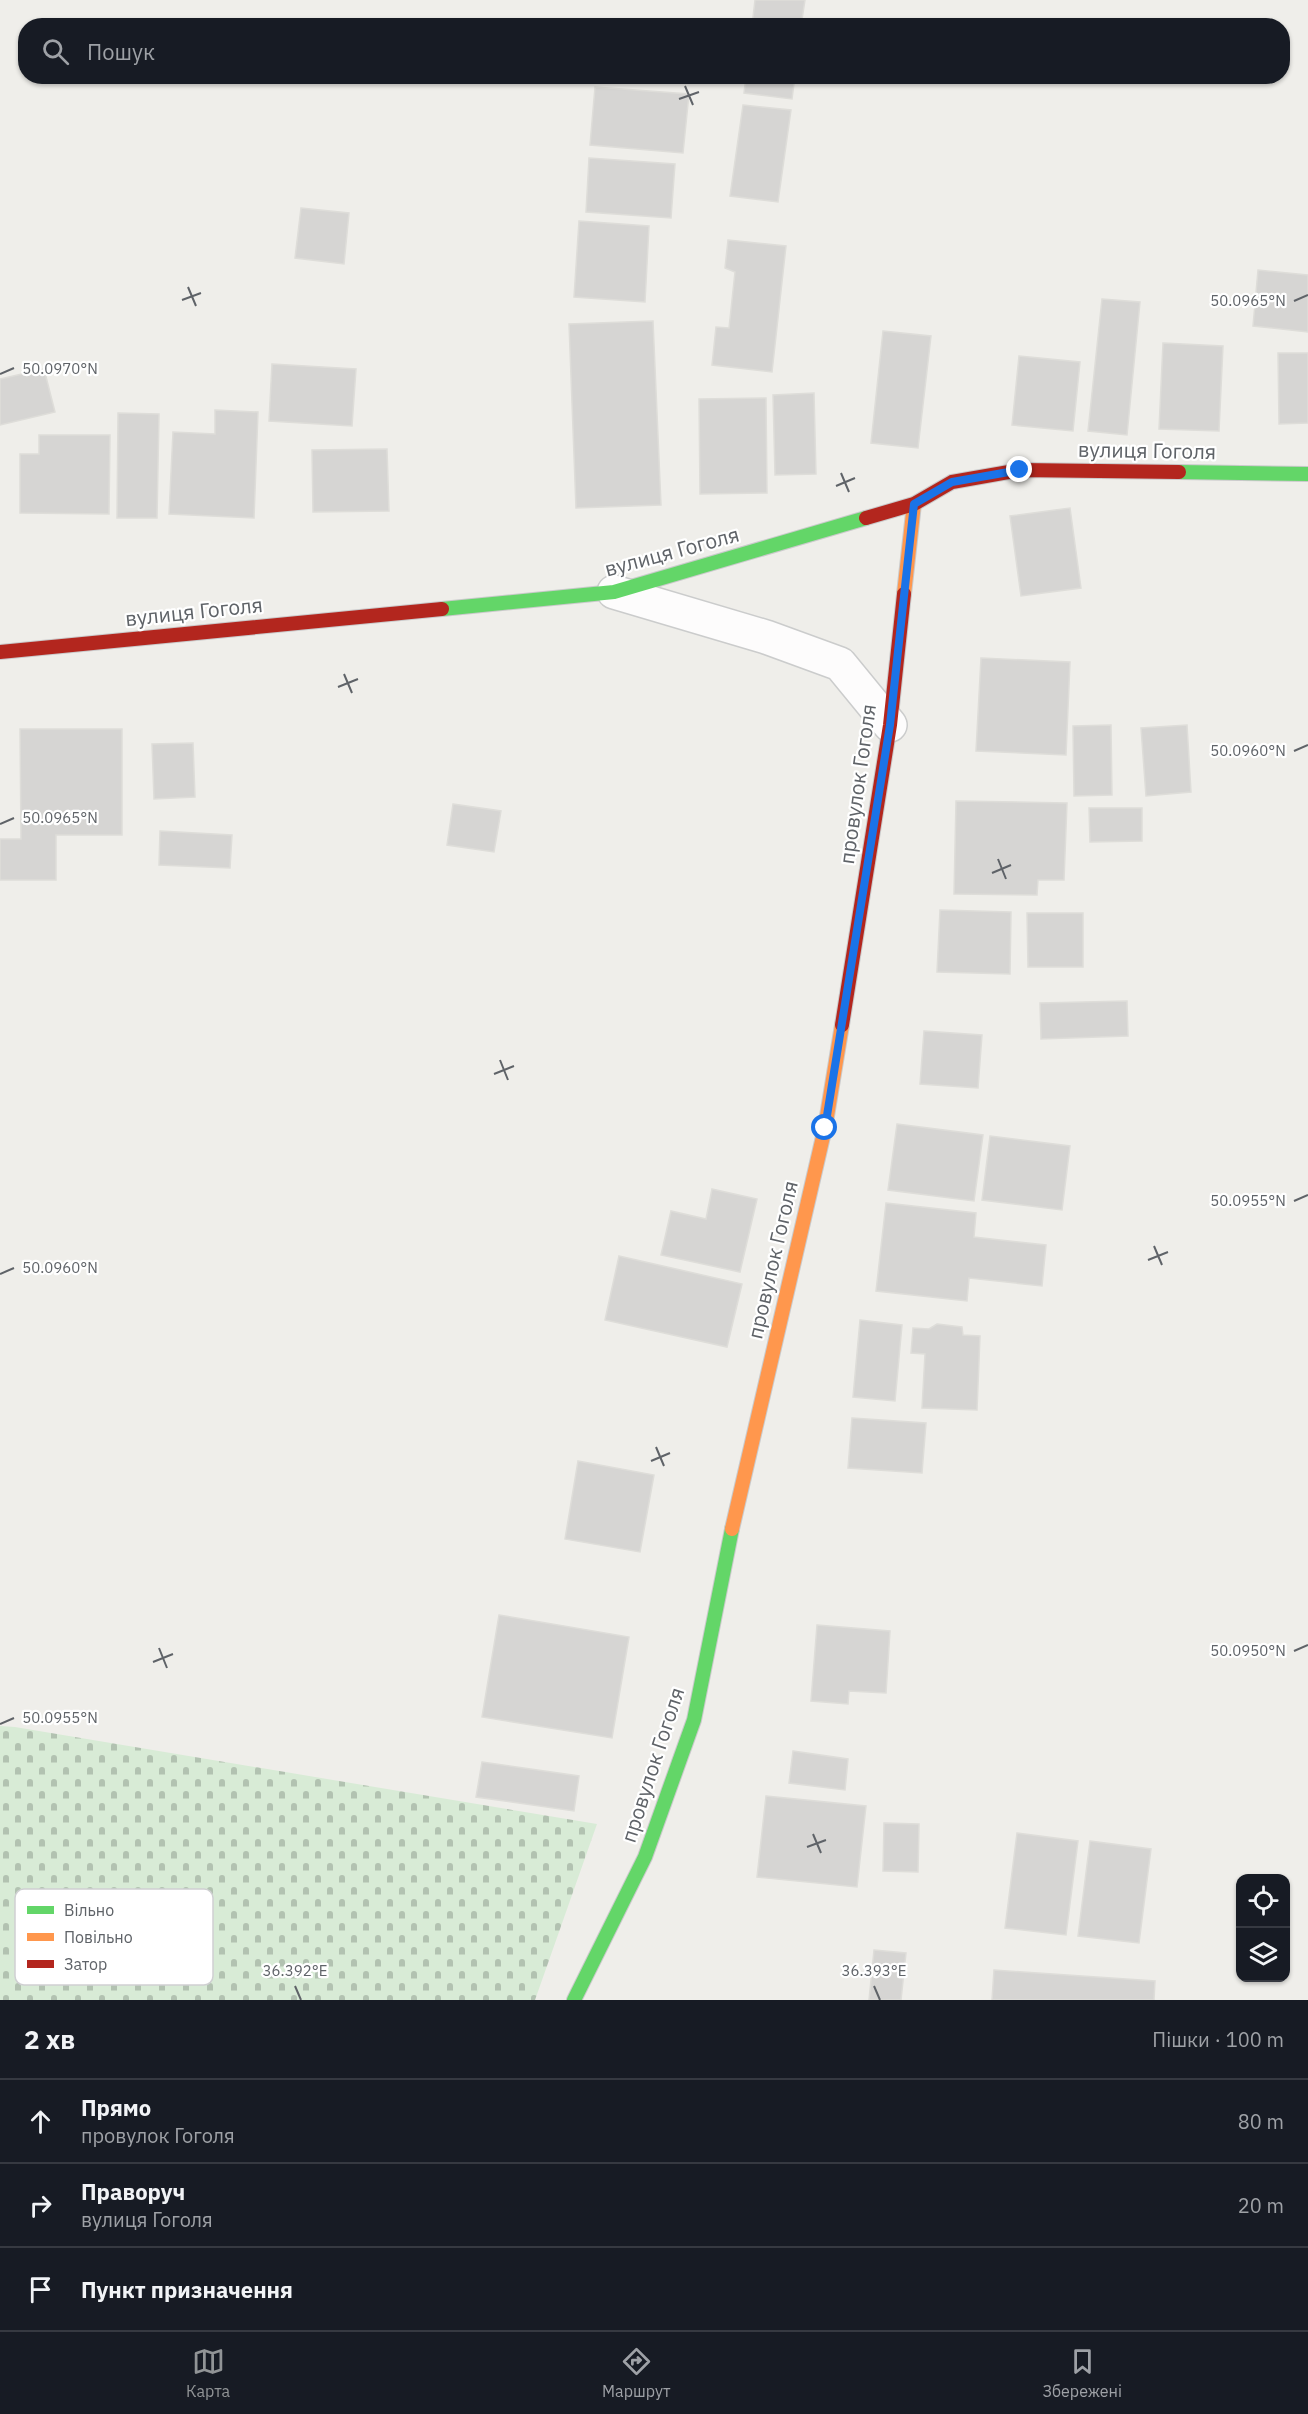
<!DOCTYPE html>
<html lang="uk">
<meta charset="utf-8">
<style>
body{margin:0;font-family:"IBM Plex Sans",sans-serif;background:#20242c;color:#f1f3f6}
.controls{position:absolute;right:18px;bottom:18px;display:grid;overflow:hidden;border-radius:12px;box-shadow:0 2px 4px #0004}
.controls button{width:54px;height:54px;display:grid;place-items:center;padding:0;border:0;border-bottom:2px solid #363941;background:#171b24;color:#f1f3f6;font:30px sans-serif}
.stop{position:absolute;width:18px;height:18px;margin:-14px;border:4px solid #1a73e8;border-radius:50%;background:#fff}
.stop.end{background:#1a73e8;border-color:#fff;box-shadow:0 2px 6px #0008}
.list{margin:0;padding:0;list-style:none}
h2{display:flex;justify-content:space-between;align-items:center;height:78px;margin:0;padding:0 24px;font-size:26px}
h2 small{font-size:20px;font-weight:400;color:#9ea1a6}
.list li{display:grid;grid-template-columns:39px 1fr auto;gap:18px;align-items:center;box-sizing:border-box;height:84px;padding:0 24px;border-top:2px solid #363941}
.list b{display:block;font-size:22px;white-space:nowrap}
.list p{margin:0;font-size:20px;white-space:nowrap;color:#9ea1a6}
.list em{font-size:20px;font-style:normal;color:#9ea1a6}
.icon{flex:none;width:33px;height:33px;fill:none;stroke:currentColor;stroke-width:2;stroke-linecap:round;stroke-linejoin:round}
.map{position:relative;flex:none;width:1308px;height:2000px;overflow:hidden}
.search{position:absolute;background:#171b24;box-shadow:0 2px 4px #0004;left:18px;right:18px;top:18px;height:66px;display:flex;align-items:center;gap:15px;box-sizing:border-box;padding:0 21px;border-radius:24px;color:#9ea1a6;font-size:22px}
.sheet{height:330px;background:#171b24}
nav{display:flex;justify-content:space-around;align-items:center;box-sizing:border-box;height:84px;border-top:2px solid #363941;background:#171b24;font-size:16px;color:#9ea1a6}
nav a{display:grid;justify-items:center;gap:3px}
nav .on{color:#919496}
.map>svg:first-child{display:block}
</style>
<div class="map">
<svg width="1308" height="2000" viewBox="0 0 1308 2000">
<defs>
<pattern id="cemetery-stones" width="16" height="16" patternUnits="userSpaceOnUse" patternTransform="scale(1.5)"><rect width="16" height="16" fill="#d8ebd6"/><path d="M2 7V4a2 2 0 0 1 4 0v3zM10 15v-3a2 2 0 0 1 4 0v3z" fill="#b2c2b1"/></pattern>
</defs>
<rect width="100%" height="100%" fill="#efeeea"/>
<!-- cemetery -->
<path fill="url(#cemetery-stones)" d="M0,1726l15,1 582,97 -62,176h-535z"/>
<!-- building -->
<g fill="#d6d5d3" stroke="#deddd9" stroke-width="1.5">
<path d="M755,0h50l-4,26h-49z"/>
<path d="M632,76h57l-1,6z"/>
<path d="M746,76h49l-3,23 -48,-6z"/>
<path d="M595,87l94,7 -6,59 -93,-8z"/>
<path d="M743,105l48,5 -13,92 -48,-6z"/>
<path d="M589,158l86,6 -4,54 -85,-6z"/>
<path d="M301,208l48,5 -5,51 -49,-6z"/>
<path d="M579,221l70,5 -4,76 -71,-5z"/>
<path d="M728,240l58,6 -14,126 -60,-7 4,-38 13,1 6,-56 -10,-4z"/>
<path d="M1258,270l50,5v57l-55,-6z"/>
<path d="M1102,299l38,3 -13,133 -39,-4z"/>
<path d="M653,321l8,184 -85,3 -7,-184z"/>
<path d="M883,331l48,5 -13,112 -47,-5z"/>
<path d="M1163,343l60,3 -4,85 -60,-2z"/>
<path d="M1278,353h30v70l-29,1z"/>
<path d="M1019,356l61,6 -7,69 -61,-6z"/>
<path d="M272,364l84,5 -4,57 -83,-5z"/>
<path d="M44,369l11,43 -55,13v-46z"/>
<path d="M814,393l2,81 -41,1 -2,-80z"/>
<path d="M766,398l1,95 -67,1 -1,-95z"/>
<path d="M215,410l43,2 -4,106 -85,-4 4,-82 42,2z"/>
<path d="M118,413l41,1 -2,104h-40z"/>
<path d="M39,435h71l-1,79 -89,-1v-59h19z"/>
<path d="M387,449l2,62 -76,1 -1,-62z"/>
<path d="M1070,508l11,80 -60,8 -11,-80z"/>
<path d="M981,658l89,4 -4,93 -90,-4z"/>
<path d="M1111,725l1,70 -38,1 -1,-70z"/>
<path d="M1187,725l4,67 -45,4 -5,-68z"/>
<path d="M20,729h102v106h-66v45h-56v-41h21z"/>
<path d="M193,743l2,54 -41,2 -2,-55z"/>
<path d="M956,801l111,2 -3,77h-26l-1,15 -83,-1z"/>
<path d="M453,804l48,7 -7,41 -47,-7z"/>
<path d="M1089,808h53v33l-52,1z"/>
<path d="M160,831l72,4 -2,33 -71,-3z"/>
<path d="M940,910l71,2 -1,62 -73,-2z"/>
<path d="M1027,913h56v54h-55z"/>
<path d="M1127,1001l1,35 -87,3 -1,-36z"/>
<path d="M924,1031l58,4 -4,53 -58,-4z"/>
<path d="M897,1124l86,11 -9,66 -86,-11z"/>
<path d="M990,1136l80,10 -8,64 -80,-10z"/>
<path d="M712,1189l45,10 -17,73 -79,-17 10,-44 35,8z"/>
<path d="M886,1203l90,10 -2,24 72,8 -4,41 -73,-8 -2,23 -91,-10z"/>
<path d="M619,1256l123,28 -15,63 -122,-27z"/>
<path d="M860,1320l42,5 -7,76 -42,-4z"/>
<path d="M937,1324l25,3 1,8 17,1 -3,74 -55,-2 3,-54 -14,-1 2,-25 16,1z"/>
<path d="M852,1418l74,5 -4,50 -74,-5z"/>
<path d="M578,1461l76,14 -14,77 -75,-13z"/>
<path d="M499,1615l130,22 -17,101 -130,-21z"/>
<path d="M817,1625l73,6 -4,62 -37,-2 -1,13 -37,-3z"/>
<path d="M793,1751l55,8 -3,31 -56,-7z"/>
<path d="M482,1762l97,14 -5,35 -98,-14z"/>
<path d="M766,1796l100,10 -9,81 -100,-10z"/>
<path d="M884,1823l35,1 -1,48 -35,-1z"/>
<path d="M1017,1833l61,8 -12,94 -61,-7z"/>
<path d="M1090,1841l61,8 -12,94 -61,-7z"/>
<path d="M874,1950l32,3 -5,47h-32z"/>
<path d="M994,1970l161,11 -1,19h-162z"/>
</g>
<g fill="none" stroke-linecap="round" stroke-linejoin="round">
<defs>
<path id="street" d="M614,592l152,45 74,27 50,61"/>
<g id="fast">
<path d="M1179,472l129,2"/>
<path d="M442,609l172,-17 252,-74"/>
<path d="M574,2000l71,-143 49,-137 38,-191"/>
</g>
<g id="slow">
<path d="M904,594l10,-90"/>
<path d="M732,1529l93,-401 17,-103"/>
</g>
<g id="jam">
<path d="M866,518l48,-14 38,-22 68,-12 159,2"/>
<path d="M0,652l442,-43"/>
<path d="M842,1025l48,-300 14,-131"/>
</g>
</defs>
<!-- street casing -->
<use href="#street" stroke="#cbcccc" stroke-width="36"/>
<!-- fast casing -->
<use href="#fast" stroke="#cacacb" stroke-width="16"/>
<!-- slow casing -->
<use href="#slow" stroke="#cacacb" stroke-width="16"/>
<!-- jam casing -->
<use href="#jam" stroke="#cacacb" stroke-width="16"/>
<!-- street -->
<use href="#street" stroke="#fdfcfc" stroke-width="33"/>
<!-- fast -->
<use href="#fast" stroke="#63d668" stroke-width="14"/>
<!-- slow -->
<use href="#slow" stroke="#ff974d" stroke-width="14"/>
<!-- jam -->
<use href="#jam" stroke="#b3261e" stroke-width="14"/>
</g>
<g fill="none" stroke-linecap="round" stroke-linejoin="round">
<!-- route -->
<path stroke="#1a73e8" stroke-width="8" d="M825,1128l65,-403 24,-221 38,-22 68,-12"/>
</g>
<!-- ticks -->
<path fill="none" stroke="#5f6368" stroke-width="2" d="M685,86l8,19M679,99l20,-7M188,287l8,19M182,300l19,-7M1294,301l14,-6M0,374l14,-6M841,473l8,19M836,486l19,-8M344,674l8,19M338,687l20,-8M1294,751l14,-6M0,824l14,-6M998,859l8,20M992,873l19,-8M500,1060l8,20M494,1074l20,-8M1294,1201l14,-6M1154,1246l8,19M1148,1260l20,-8M0,1274l14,-6M656,1447l8,19M651,1461l19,-8M159,1648l8,20M1294,1651l14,-6M153,1662l20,-8M0,1724l14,-6M813,1834l8,19M807,1847l19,-7M295,1986l6,14M874,1986l6,14"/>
<g text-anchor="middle" stroke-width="4.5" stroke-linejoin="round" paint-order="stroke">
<!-- street labels -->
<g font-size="21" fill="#5f6368" stroke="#fff">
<text transform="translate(1147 451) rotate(1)" y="7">вулиця Гоголя</text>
<text transform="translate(672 552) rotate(-15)" y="7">вулиця Гоголя</text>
<text transform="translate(194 612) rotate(-6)" y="7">вулиця Гоголя</text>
<text transform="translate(858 784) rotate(-82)" y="7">провулок Гоголя</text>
<text transform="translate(773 1260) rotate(-77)" y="7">провулок Гоголя</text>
<text transform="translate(653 1765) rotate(-72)" y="7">провулок Гоголя</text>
</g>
</g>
<!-- legend -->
<rect x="15" y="1889" width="198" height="96" rx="9" fill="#fff" stroke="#cfd0d2" stroke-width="1.5"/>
<rect x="27" y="1906" width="27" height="8" fill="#63d668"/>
<rect x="27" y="1933" width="27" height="8" fill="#ff974d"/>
<rect x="27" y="1960" width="27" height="8" fill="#b3261e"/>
<g font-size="16" fill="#5f6368">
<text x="64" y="1916">Вільно</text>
<text x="64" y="1943">Повільно</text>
<text x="64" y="1970">Затор</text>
</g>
<g font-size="15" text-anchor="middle" fill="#5f6368" stroke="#fff" stroke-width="4.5" stroke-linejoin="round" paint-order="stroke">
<text x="1248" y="306">50.0965°N</text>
<text x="60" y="374">50.0970°N</text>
<text x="1248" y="756">50.0960°N</text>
<text x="60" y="823">50.0965°N</text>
<text x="1248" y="1206">50.0955°N</text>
<text x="60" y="1273">50.0960°N</text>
<text x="1248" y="1656">50.0950°N</text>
<text x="60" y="1723">50.0955°N</text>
<text x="295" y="1976">36.392°E</text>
<text x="874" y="1976">36.393°E</text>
</g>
</svg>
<div class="controls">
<button><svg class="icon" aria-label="locate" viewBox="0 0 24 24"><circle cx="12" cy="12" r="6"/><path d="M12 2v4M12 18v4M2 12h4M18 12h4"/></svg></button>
<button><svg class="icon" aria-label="layers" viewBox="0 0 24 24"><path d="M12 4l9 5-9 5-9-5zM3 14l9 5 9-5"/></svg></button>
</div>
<div class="stop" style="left:825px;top:1128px"></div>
<div class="stop end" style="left:1020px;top:470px"></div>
<div class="search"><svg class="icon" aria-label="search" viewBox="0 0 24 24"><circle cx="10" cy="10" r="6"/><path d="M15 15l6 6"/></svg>Пошук</div>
</div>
<section class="sheet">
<h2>2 хв<small>Пішки · 100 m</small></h2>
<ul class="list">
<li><svg class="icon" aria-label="ahead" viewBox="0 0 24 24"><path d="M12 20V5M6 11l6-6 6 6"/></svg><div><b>Прямо</b><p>провулок Гоголя</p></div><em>80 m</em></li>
<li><svg class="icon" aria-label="right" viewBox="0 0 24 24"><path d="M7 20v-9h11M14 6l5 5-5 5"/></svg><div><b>Праворуч</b><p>вулиця Гоголя</p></div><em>20 m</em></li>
<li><svg class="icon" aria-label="arrive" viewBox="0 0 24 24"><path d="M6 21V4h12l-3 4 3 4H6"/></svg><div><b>Пункт призначення</b></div></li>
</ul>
</section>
<nav>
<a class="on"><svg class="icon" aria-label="map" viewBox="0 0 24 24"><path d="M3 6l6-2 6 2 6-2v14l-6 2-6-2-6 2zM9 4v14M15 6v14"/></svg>Карта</a>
<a><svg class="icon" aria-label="directions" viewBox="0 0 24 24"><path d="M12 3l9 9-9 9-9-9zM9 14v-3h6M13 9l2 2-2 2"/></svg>Маршрут</a>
<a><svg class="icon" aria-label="saved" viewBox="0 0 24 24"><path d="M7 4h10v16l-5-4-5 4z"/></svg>Збережені</a>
</nav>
